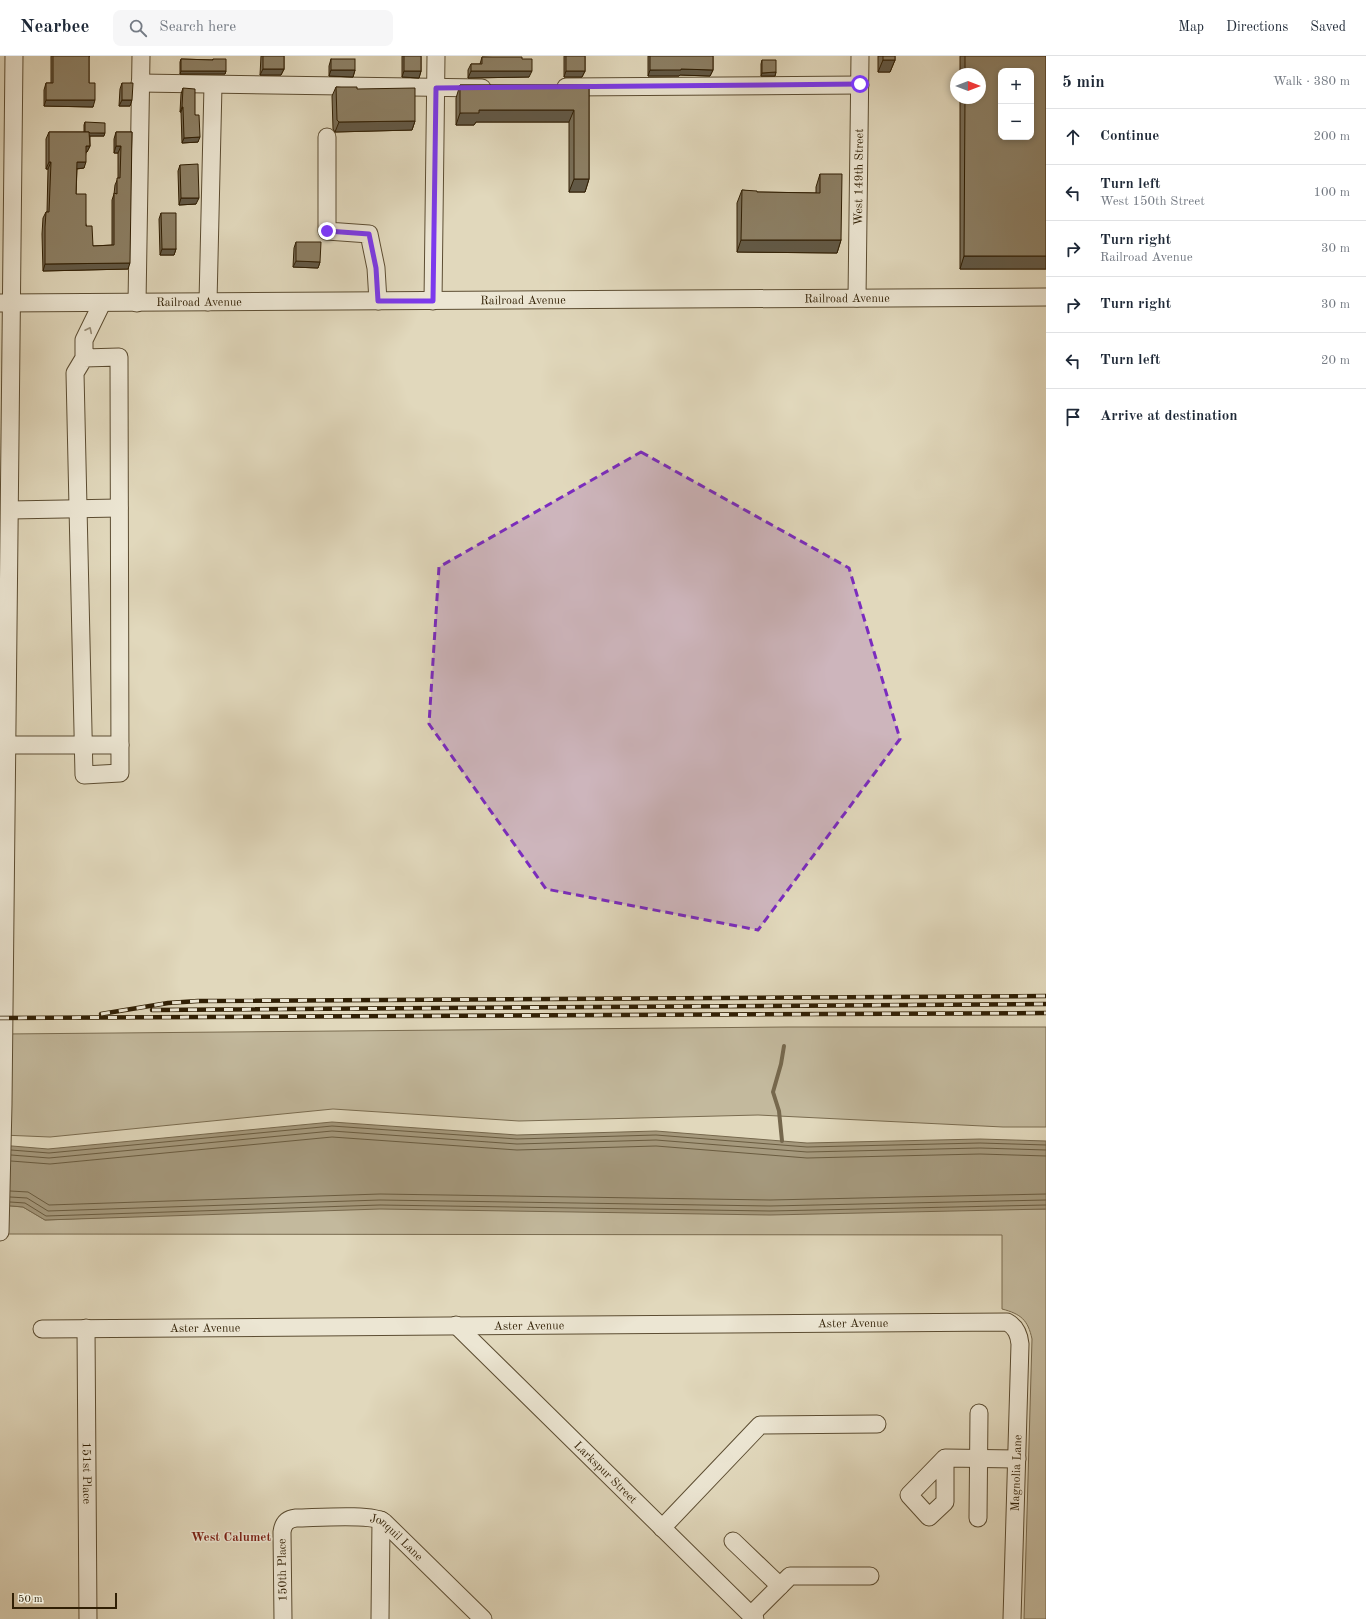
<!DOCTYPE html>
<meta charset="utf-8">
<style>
body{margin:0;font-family:"Old Standard TT",serif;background:#f6f6f7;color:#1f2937}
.controls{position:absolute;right:12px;top:12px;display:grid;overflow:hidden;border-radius:8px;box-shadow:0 2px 6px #0003}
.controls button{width:36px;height:36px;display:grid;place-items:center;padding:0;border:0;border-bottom:1px solid #e0e1e3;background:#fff;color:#1f2937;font:20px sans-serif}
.compass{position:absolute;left:950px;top:12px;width:36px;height:36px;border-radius:50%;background:#fff;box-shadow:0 2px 6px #0003;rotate:90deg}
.scale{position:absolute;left:12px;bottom:10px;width:105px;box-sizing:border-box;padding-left:4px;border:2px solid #301f04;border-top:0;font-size:11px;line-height:14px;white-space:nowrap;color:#301f04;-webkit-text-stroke:3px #ece6d3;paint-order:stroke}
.stop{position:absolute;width:12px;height:12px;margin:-9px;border:3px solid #7c3aed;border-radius:50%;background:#fff}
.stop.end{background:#7c3aed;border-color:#fff;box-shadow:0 1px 4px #0008}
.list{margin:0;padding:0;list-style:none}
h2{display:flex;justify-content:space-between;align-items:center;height:52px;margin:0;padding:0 16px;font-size:17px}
h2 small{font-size:13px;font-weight:400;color:#747a83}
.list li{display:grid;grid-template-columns:26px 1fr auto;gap:12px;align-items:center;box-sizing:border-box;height:56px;padding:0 16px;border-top:1px solid #e0e1e3}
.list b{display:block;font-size:15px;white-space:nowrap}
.list p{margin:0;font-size:13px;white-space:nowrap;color:#747a83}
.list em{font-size:13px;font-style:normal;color:#747a83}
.icon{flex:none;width:22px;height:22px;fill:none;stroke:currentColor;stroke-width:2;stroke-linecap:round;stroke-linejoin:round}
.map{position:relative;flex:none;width:1046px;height:1563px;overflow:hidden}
header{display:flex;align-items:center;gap:24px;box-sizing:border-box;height:56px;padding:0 20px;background:#fff;border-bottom:1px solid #e0e1e3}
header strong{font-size:19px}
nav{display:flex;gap:22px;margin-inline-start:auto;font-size:14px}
.search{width:280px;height:36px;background:#f6f6f7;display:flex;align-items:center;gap:10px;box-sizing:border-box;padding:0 14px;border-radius:8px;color:#747a83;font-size:15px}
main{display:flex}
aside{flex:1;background:#fff}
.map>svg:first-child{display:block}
</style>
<header>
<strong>Nearbee</strong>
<div class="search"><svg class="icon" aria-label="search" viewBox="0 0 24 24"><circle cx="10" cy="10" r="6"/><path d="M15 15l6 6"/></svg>Search here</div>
<nav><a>Map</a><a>Directions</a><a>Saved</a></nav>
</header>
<main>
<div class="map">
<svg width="1046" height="1563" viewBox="0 0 1046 1563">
<rect width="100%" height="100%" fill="#e1d8bc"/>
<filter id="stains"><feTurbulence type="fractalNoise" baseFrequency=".005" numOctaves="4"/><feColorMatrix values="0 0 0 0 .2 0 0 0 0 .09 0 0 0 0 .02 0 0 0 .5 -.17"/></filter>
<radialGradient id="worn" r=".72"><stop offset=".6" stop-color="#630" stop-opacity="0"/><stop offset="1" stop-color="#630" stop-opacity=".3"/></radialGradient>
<!-- green -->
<g fill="#c3b99d" stroke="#7a6c50">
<path d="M788,971h258v100h-43l-245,-12 -239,6 -186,-12 -283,28 -48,-2 2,-101z"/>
<path d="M1,1149l22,2 22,13 339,-14 662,3v410h-22l8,-280c-4,-19 -11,-25 -30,-30v-74l-1002,-1z"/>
</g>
<!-- water -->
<path fill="#a5997d" stroke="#76684d" d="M332,1066l185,13 139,-4 151,12 173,-4 66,2v68l-276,6 -390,-6 -335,11 -22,-13 -23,-2v-60l48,4z"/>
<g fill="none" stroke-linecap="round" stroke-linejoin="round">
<!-- shore -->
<g stroke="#6a5c40" stroke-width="1">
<path d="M11,1094l38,3 283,-27 185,13 139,-4 151,12 173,-4 66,2"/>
<path d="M11,1099l38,3 283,-27 185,13 139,-4 151,12 173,-4 66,2"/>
<path d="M11,1105l39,3 282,-27 185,13 139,-4 151,12 173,-4 66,2"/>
<path d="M10,1135l18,1 21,13 331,-11 390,6 276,-6"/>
<path d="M10,1141l17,1 21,13 332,-11 390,6 276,-6"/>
<path d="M10,1146l15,1 21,13 334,-11 390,6 276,-6"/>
</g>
<!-- stream -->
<path stroke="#76684d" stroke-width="4" d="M782,1085l-3,-30 -6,-19 8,-28 3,-18"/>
<defs>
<g id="minor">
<path d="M140,27l342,5"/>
<path d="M566,31l294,-2"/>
<path d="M327,81v94l42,3 7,34 2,33"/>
<path id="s1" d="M857,242l3,-242"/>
<path d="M433,245l3,-245"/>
<path d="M208,246l5,-217"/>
<path id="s2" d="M0,247l1046,-6"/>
<path d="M137,247l4,-247"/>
<path d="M84,302l35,-1 1,416 -36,2 -9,-402 9,-15v-18l18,-37"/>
<path d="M10,454l109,-2"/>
<path d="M7,689h113"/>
<path d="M0,1176l3,-128 11,-1048"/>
<path id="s3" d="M456,1269l299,294"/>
<path id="s4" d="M86,1272l2,291"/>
<path id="s5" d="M42,1273l965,-7c9,5 12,12 13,22l-8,275"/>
<path d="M945,1402v44l-16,15 -20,-22 36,-37 72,1"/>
<path d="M978,1462l1,-105"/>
<path d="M662,1472l98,-103 117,-1"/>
<path d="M733,1485l47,45"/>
<path d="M751,1559l39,-39h80"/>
<path id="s6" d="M283,1563l-1,-87c1,-8 5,-13 14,-14 18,0 76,-5 88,4l99,97"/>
<path d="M380,1563l1,-99"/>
</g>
</defs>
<!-- minor casing -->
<use href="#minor" stroke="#5c4d32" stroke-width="19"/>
<!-- minor -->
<use href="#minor" stroke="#ece6d3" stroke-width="17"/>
<defs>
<g id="rail">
<path d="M152,954l894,-6"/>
<path d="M101,958l67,-11 30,-2 848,-5"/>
<path d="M0,962l1046,-5"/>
</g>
</defs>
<!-- rail casing -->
<use href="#rail" stroke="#301f04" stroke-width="4.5"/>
<!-- rail -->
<use href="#rail" stroke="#ece6d3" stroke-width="3" stroke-dasharray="9" stroke-linecap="butt"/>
</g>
<!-- wall -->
<g fill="#786d56" stroke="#301f04">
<path d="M51,0h39l-1,1v26l4,24 -49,-1v-16l2,-7h5z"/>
<path d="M261,0h23v13l-3,6h-21z"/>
<path d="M402,0h19v15l-2,7 -17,-1z"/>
<path d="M564,0h21v15l-3,6h-18z"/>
<path d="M648,0h65v14l-3,6 -30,-1 -1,1h-31z"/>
<path d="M878,0h17v4l-5,12h-12z"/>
<path d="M960,0h86v213h-86v-171h20v-24h-20z"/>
<path d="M482,1l40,2 7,18 -61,1v-8l3,-6h9z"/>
<path d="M181,3l31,1 1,-1 13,12 -1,3h-45v-12z"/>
<path d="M331,3l24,11 -2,7 -24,-1v-10z"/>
<path d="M762,4l14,12 -1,4h-14v-12z"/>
<path d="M122,27l8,23h-11l1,-17z"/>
<path d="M460,29h129v94l-4,13h-16v-70h-93l-2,3h-18v-27z"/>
<path d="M336,31l21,2 58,32 -3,9 -77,2 -2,-3 -1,-33z"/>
<path d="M183,32l12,27 3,27 -16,1 -1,-31h-1l1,-18z"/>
<path d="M85,66l19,14h-14v10l-3,6h-1l-2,16 -7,1 -1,25 17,52 19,-1v-45l2,-6 1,-9 3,-7v-25h-4v-14l2,-7h16l-4,137 -85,2 -1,-37 1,-16 3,-6h1l1,-43h-2v-30l3,-7h35v-7z"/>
<path d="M180,109l16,39 -17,1 -1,-34z"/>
<path d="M820,118l21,66 -4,13 -100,-1v-49l5,-13 15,2 59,1v-6z"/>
<path d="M161,157l15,36 -2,6h-14l-1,-36z"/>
<path d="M296,186l24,20 -2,6 -25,-1 1,-19z"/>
</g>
<!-- shaded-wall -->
<g fill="#625946" stroke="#301f04">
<path d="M883,4h12l-5,12h-12z"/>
<path d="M263,13h21l-3,6h-21z"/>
<path d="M681,13l32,1 -3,6 -30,-1 -1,1h-31l2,-6z"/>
<path d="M331,14h24l-2,7 -24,-1z"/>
<path d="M181,15h45l-1,3h-45z"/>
<path d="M404,15h17l-2,7 -17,-1z"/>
<path d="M471,15h61l-3,6 -61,1z"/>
<path d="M566,15h19l-3,6h-18z"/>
<path d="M776,16l-1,4h-14l1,-3z"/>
<path d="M46,44h49l-2,7 -49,-1z"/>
<path d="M122,44h10l-2,6h-11z"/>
<path d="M182,51h1l-2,5h-1z"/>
<path d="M479,54h95l-5,12h-93l-2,3h-18l4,-12z"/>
<path d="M415,65l-3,9 -77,2 4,-10z"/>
<path d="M85,76l20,1 -1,3h-21z"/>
<path d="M200,81l-2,5 -16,1 2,-5z"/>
<path d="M86,90h4l-3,6 -3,1z"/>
<path d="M116,90h5l-3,7h-4z"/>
<path d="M49,106h2l-3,7h-2z"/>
<path d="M77,106h9l-2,6 -10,1z"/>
<path d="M574,123h15l-4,13h-16z"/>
<path d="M181,142h18l-3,6 -17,1z"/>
<path d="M741,184h100l-4,13 -100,-1z"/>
<path d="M162,193h14l-2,6h-14z"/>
<path d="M964,200h82v13h-86z"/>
<path d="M296,205l24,1 -2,6 -25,-1z"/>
<path d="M130,207l-2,6 -85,2 2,-7z"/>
</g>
<!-- building -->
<g fill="#8c7f64" stroke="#301f04" fill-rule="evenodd">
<path d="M53,0h36v27h6v17h-49v-17h7z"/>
<rect x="263" y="0" width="21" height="13"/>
<rect x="404" y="0" width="17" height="15"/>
<rect x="566" y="0" width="19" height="15"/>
<path d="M650,0h63v14l-32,-1v1h-31z"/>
<rect x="883" y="0" width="12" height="4"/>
<path d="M965,0h81v200h-82l1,-158h15v-24h-15zM1001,15h30v66h-30z"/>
<path d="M482,1h40v2h10v12h-61v-7h11z"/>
<path d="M181,3l32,1v-1h13v12h-45z"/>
<rect x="331" y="3" width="24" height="11"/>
<path d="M762,4h14v12l-14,1z"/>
<path d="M122,27h11l-1,17h-10z"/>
<path d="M460,29h129v94h-15v-69h-95v3h-19z"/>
<path d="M336,31h21v2l58,-1v33l-76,1 -2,-2z"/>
<path d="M183,32l12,1v26h4l1,22 -16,1 -1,-31h-1z"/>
<path d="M85,66l20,1v10h-15l-1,-1h-4z"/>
<path d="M49,76h40l1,14h-4v16h-9l-1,32h10v32h6l1,20 21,-1v-52l3,1v-16h3l1,-32h-5v-14h16l-2,131 -85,1v-37l1,-15h3l2,-50h-2z"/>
<path d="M198,108l1,34h-18l-1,-33z"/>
<path d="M820,118h22l-1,66h-100l1,-50 15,1v1l63,1z"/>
<path d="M161,157h15v36h-14z"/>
<path d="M296,186h25l-1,20 -24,-1z"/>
</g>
<!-- one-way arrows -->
<defs><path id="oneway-chevron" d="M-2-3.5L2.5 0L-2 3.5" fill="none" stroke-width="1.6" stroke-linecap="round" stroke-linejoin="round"/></defs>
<use stroke="#978c76" href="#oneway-chevron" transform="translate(89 274) rotate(-64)"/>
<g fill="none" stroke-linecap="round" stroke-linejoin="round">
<!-- route -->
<path stroke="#7c3aed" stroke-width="5" d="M327,175l42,3 7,34 2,33h55l3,-213 424,-4"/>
</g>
<!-- marked area -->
<path fill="#7b2cbf" fill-opacity="0.2" stroke="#7b2cbf" stroke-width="3" stroke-dasharray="8 5" stroke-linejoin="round" d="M641,396l208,116 51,171 -142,191 -212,-41 -117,-165 10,-157z"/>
<g text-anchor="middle" stroke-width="3" stroke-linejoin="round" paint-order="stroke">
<!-- street labels -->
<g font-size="12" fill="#301f04" stroke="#ece6d3">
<text dy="4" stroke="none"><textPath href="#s1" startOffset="121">West 149th Street</textPath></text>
<text dy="4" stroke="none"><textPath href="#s2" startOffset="847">Railroad Avenue</textPath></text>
<text dy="4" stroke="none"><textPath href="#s2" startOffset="523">Railroad Avenue</textPath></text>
<text dy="4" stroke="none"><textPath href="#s2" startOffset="199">Railroad Avenue</textPath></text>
<text dy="4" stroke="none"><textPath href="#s5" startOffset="811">Aster Avenue</textPath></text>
<text dy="4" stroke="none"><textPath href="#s5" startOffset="487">Aster Avenue</textPath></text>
<text dy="4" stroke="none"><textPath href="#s5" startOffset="163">Aster Avenue</textPath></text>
<text dy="4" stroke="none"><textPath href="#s3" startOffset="210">Larkspur Street</textPath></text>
<text dy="4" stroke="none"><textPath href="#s4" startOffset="145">151st Place</textPath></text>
<text transform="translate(1016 1417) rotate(-88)" y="4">Magnolia Lane</text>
<text dy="4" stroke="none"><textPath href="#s6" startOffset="216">Jonquil Lane</textPath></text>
<text transform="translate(282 1514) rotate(-91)" y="4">150th Place</text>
</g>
<!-- neighbourhood labels -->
<g font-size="13" font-weight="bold" fill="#7a1f14" stroke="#ece6d3">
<text x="231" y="1485">West Calumet</text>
</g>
</g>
<rect width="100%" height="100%" filter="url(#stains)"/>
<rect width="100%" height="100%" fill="url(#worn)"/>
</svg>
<div class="controls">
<button>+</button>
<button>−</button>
</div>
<svg class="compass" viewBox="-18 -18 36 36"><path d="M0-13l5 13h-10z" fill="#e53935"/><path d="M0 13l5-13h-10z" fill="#747a83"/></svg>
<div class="scale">50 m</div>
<div class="stop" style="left:860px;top:28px"></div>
<div class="stop end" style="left:327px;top:175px"></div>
</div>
<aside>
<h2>5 min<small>Walk · 380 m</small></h2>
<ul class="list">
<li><svg class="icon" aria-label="ahead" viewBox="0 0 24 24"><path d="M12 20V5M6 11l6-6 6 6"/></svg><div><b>Continue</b></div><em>200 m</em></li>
<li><svg class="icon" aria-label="left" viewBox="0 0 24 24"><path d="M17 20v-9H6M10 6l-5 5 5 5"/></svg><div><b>Turn left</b><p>West 150th Street</p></div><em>100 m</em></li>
<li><svg class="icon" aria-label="right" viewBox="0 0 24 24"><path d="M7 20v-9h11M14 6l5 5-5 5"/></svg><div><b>Turn right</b><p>Railroad Avenue</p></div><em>30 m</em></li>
<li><svg class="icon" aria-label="right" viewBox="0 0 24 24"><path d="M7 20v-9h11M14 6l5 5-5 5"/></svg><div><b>Turn right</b></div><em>30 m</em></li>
<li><svg class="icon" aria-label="left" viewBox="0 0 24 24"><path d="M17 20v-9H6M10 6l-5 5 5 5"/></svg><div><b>Turn left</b></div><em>20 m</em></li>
<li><svg class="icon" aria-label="arrive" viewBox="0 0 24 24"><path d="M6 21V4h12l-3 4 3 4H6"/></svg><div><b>Arrive at destination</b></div></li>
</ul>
</aside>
</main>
